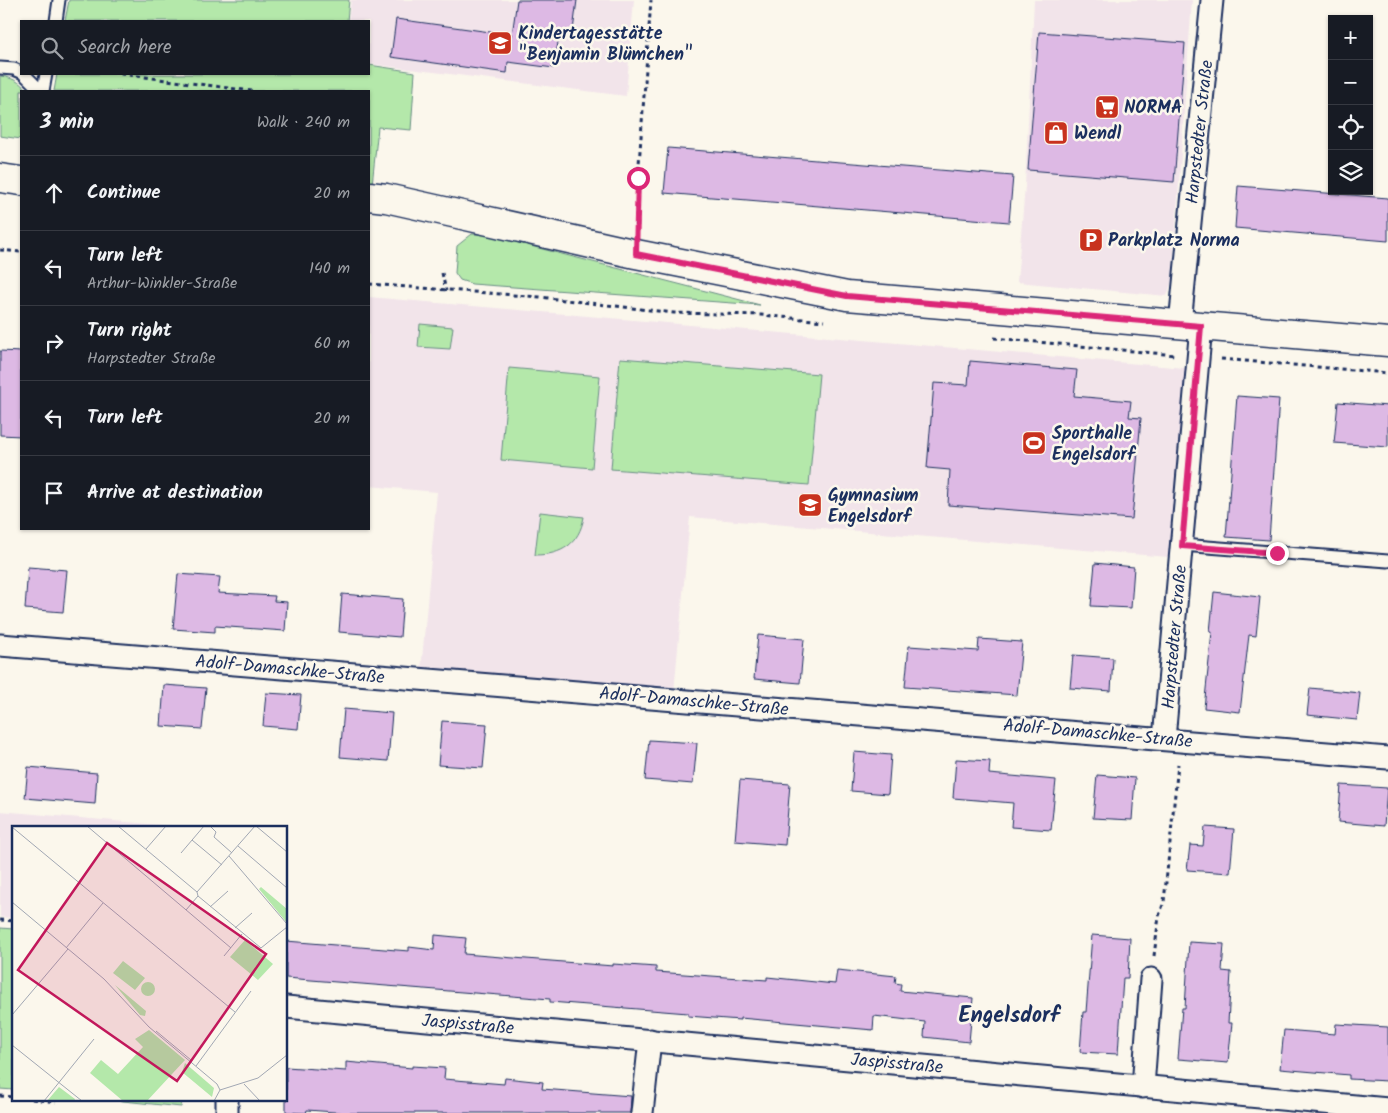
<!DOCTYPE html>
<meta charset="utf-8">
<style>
body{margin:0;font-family:Kalam,sans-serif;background:#242831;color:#f1f3f6}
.controls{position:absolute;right:15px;top:15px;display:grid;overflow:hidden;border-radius:0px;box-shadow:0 1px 4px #0004}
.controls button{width:45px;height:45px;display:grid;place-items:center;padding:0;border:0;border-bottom:1px solid #363941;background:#171b24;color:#f1f3f6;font:25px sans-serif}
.stop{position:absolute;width:15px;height:15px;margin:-11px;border:4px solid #db2777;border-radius:50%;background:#fff}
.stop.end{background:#db2777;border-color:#fff;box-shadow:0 1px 5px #0008}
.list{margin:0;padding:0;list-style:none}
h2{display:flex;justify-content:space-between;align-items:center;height:65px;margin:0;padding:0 20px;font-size:21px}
h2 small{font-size:16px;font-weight:400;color:#9ea1a6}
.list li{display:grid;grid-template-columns:32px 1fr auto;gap:15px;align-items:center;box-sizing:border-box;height:75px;padding:0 20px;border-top:1px solid #363941}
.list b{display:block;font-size:19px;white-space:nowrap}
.list p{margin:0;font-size:16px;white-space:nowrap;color:#9ea1a6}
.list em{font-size:16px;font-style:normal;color:#9ea1a6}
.icon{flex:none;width:28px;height:28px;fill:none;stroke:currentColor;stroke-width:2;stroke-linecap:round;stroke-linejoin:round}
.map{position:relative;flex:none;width:1388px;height:1113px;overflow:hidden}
.search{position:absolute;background:#171b24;box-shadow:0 1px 4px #0004;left:20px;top:20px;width:350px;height:55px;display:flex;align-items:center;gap:12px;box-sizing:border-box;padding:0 18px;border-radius:0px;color:#9ea1a6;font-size:19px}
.panel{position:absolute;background:#171b24;box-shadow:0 1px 4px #0004;left:20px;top:90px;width:350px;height:440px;border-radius:0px}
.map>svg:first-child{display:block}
</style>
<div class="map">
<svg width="1388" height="1113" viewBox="0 0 1388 1113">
<rect width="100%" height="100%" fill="#fbf7ec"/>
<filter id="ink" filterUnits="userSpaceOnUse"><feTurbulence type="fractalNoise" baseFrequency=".02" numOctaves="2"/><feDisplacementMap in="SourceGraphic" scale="10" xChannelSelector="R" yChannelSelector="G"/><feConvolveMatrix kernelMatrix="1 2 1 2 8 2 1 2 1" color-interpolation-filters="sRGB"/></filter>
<g filter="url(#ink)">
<!-- built -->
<g fill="#f2e4ea">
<path d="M351,0h283l-8,96 -257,-32v-43h-21z"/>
<path d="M1034,0h158l-20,281 -5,15 -150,-14 8,-96z"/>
<path d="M369,297l827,72 -16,189 -490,-41 -16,175 -253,-21 16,-179 -68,-6z"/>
<path d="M0,811l183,16h-169v91l-14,-1z"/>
</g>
<!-- green -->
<g fill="#b4e8aa" stroke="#688c84">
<path d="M69,0h280l-2,21h-282z"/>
<path d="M369,65l46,7 -4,58 -33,-3 -6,58h-3v-94h-315l3,-17h312z"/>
<path d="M0,76c11,1 21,6 27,15h-6v48l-21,-3z"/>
<path d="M472,234l16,1 272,70 -288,-21 -12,-4 -5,-7 2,-27z"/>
<path d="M420,324l33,3 -3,22 -32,-2z"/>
<path d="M620,358l199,16 -10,111 -198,-16z"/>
<path d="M509,368l91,8 -8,92 -91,-8z"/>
<path d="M540,512l44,5c-5,27 -22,38 -49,38z"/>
<path d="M0,928l14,1v161l-14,-1z"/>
<path d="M104,1099h78l-1,8z"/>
</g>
<!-- building -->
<g fill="#ddb9e4" stroke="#1b2f5e">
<path d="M517,0h60l-5,38 -13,-2 -5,32 -46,-6 -1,11 -116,-16 5,-38 116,16z"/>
<path d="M1039,32l146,11 -11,139 -146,-12z"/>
<path d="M668,148l345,28 -4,46 -345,-29z"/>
<path d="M1238,186l150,12v43l-153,-13z"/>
<path d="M0,351l21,1v84l-21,-1z"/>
<path d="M970,361l107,9 -3,26 57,5 -2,16 12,1 -9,101 -184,-14 2,-35 -23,-2 7,-85 34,2z"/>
<path d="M1237,396l42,3 -10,141 -43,-3z"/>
<path d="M1338,402l50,4v41l-54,-4z"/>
<path d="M1095,563l39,4 -3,41 -40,-2z"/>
<path d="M28,567l39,3 -4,42 -38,-3z"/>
<path d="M178,574l42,3 -2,16 57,3 -1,5 13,1 -2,29 -70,-5v6l-42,-3z"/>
<path d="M1214,592l46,5 -4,39 -7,-1 -9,77 -36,-4 8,-76h-2z"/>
<path d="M342,594l61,5 -3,38 -61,-5z"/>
<path d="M758,635l46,4 -4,44 -46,-4z"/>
<path d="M979,639l43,3 -5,53 -112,-8 4,-41 69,5z"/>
<path d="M1073,655l40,3 -2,33 -41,-3z"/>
<path d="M164,685l42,3 -4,41 -41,-3z"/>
<path d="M1310,688l50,5 -3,27 -50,-5z"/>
<path d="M266,693l35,2 -3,34 -35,-3z"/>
<path d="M344,709l48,4 -4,48 -48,-4z"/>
<path d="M442,721l45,3 -4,44 -45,-3z"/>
<path d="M649,740l48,3 -4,41 -48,-4z"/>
<path d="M854,752l37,3 -3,39 -37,-3z"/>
<path d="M956,759l34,2 -1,13 67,6 -5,50 -40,-3 2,-24 -60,-5z"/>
<path d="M28,767l69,6 -2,31 -70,-6z"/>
<path d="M1097,775l38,3 -3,42 -39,-2z"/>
<path d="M740,780l50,4 -5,61 -50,-4z"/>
<path d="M1341,785l46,3 -3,38 -46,-4z"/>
<path d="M1205,827l29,2 -4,44 -43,-3 3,-25 13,1z"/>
<path d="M435,935l31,3 -2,16 149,12v-2l43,3v5l111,8v-3l68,7 2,-14 59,6 -1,7 6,1 -1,7 73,7 -4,44 -45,-5 1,-15 -51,-6 -1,14 -133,-12v2l-52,-4v-3l-138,-11v-3l-264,-21v-37l123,10v-4l25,3z"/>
<path d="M1092,935l38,3 -2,40h-5l-5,76 -38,-2 3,-40h3z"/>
<path d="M1189,942l35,2 -2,27 9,1 -3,51h4l-4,40 -50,-4 4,-51h3z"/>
<path d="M1336,1024l52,3v54l-39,-2v-4l-69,-6 4,-39 51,4z"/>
<path d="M346,1062l66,6v-2l33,2 -1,11 60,5 1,-6 38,4 -1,7 89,7 -1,17h-281l-42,-3 -1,3 -20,-1v-45l60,4z"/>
</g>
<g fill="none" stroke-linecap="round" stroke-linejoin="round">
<defs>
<g id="service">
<path d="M56,21l3,-21"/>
<path d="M0,68l14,1 7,3"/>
<path d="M24,74l17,17"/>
<path d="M43,91l3,-17"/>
<path d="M1182,545l206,16"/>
</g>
<g id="minor">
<path d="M1180,324l32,-324"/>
<path d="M0,645l1388,113"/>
<path d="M1164,739l37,-413"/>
<path d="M286,1007l1102,102"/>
<path d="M1143,1087l8,-108"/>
<path d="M227,1113v-14"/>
<path d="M642,1113l8,-73"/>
</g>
<g id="tertiary">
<path d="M0,178l21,3"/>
<path d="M369,196l17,2 58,13 192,43 211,42 541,46"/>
</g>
</defs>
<!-- service casing -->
<use href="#service" stroke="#1b2f5e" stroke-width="15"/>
<!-- minor casing -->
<use href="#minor" stroke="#1b2f5e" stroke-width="25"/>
<!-- tertiary casing -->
<use href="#tertiary" stroke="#1b2f5e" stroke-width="31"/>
<!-- path -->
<g stroke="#1b2f5e" stroke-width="3" stroke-dasharray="4 4" stroke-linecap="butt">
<path d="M121,74l131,17"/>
<path d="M637,226l1,-48 13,-178"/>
<path d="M0,250l21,2"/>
<path d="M442,273l4,18"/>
<path d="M369,284l171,13 134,16 87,2 63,6"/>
<path d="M994,338l181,17"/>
<path d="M1221,359l167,14"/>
<path d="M0,920l14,1"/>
<path d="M1154,956l5,-40 5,-14 14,-138"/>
<path d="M0,1096l14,1"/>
<path d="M32,1099l24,3"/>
<path d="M183,1099l10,1"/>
</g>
<!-- service -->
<use href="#service" stroke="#fbf7ec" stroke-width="11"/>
<!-- minor -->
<use href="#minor" stroke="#fbf7ec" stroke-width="21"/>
<!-- tertiary -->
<use href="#tertiary" stroke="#fbf7ec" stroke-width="28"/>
</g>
</g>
<g fill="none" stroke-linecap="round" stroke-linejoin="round" filter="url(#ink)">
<!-- route -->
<path stroke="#db2777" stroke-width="6" d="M638,178l-2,76 211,42 354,30 -19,220 95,7"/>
</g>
<!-- icons -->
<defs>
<symbol id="school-square" viewBox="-11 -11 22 22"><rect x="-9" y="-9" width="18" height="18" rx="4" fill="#c8321e" stroke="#fbf7ec"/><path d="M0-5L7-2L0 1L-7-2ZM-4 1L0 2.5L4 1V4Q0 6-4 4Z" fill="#fff"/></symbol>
<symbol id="supermarket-square" viewBox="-11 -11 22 22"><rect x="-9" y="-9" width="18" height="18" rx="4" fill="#c8321e" stroke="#fbf7ec"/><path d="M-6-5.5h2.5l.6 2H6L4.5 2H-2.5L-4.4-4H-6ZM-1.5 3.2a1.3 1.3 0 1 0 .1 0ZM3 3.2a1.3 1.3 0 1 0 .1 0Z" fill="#fff"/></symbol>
<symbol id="shop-square" viewBox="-11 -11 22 22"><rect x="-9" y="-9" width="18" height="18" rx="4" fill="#c8321e" stroke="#fbf7ec"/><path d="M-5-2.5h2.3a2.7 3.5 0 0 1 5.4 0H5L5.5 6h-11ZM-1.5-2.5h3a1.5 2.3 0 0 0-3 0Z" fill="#fff"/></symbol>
<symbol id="parking-square" viewBox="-11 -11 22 22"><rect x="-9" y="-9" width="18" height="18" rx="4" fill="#c8321e" stroke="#fbf7ec"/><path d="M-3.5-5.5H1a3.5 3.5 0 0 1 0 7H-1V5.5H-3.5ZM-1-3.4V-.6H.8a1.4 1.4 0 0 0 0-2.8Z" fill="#fff"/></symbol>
<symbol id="stadium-square" viewBox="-11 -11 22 22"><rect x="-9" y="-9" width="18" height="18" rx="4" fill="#c8321e" stroke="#fbf7ec"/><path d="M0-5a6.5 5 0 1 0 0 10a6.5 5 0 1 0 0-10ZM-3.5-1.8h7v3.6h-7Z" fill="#fff"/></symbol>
</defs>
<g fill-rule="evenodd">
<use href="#school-square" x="486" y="29" width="28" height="28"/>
<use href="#supermarket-square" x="1093" y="93" width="28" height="28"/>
<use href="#shop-square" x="1042" y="119" width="28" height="28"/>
<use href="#parking-square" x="1077" y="226" width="28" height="28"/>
<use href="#stadium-square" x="1020" y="429" width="28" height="28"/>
<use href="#school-square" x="796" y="491" width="28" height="28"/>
</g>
<g text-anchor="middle" stroke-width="5" stroke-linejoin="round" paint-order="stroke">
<!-- poi labels -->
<g font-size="18" font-weight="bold" fill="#1b2f5e" stroke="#fbf7ec" text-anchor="start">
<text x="518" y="39">Kindertagesstätte<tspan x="518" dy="21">"Benjamin Blümchen"</tspan></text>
<text x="1124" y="113">NORMA</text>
<text x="1074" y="139">Wendl</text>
<text x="1108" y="246">Parkplatz Norma</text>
<text x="1052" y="439">Sporthalle<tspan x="1052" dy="21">Engelsdorf</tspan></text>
<text x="828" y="501">Gymnasium<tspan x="828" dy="21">Engelsdorf</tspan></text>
</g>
<!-- street labels -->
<g font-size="18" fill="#1b2f5e" stroke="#fbf7ec">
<text transform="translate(1199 132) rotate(-84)" y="6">Harpstedter Straße</text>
<text transform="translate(1174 637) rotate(-85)" y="6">Harpstedter Straße</text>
<text transform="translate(290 669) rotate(5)" y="6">Adolf-Damaschke-Straße</text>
<text transform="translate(694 701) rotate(5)" y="6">Adolf-Damaschke-Straße</text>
<text transform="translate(1098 733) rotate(5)" y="6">Adolf-Damaschke-Straße</text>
<text transform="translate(468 1024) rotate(5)" y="6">Jaspisstraße</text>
<text transform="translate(897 1063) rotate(5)" y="6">Jaspisstraße</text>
</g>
<!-- district labels -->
<g font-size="22" font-weight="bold" fill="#1b2f5e" stroke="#fbf7ec">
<text x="1009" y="1022">Engelsdorf</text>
</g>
</g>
<!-- overview -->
<g transform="translate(12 826)">
<rect width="275" height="275" fill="#fbf7ec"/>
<path d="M249,61l26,22v14l-28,-34zM233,114l28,24 -15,16 -28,-23zM111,135l22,17 -10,12 -22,-17zM129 163a7 7 0 1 1 14 0a7 7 0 1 1-14 0ZM103,159l31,26 -1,5 -5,-1zM137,204l36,30 -38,41h-24l-33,-28 11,-13 17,14 25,-27 -8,-8zM173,237l29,25 -2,9 -30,-25zM47,261l16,12 -1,2h-27z" fill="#b4e8aa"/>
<path fill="none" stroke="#a1a7b3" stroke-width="1" d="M75,0l144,122M106,0l79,66M198,0l6,6 -2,5 18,16M244,0l31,26M0,1l223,185M180,14l30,25M226,20l49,42M134,23l20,-23M169,27l23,-27M217,30l58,68M185,66l1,4 63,52 26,-21M185,66l58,-66M0,76l92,77 45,48 68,57 3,6M198,81l18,-16M174,84l12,-14M223,102l17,-15M54,122l37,-45M212,130l18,-22M0,189l56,-66M144,205l35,29M0,219l70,56M184,240l55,-75M232,258l16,17M32,275l50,-62M202,275l6,-11 38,-12 29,-23"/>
<path fill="#c2185b" fill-opacity="0.15" stroke="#c2185b" stroke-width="2.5" d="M95,17l159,111 -89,127 -159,-111z"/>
<rect width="275" height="275" fill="none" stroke="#1b2f5e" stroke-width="2.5"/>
</g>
</svg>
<div class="controls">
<button>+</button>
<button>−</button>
<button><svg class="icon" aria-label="locate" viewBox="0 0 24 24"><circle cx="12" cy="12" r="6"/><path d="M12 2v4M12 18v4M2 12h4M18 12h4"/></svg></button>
<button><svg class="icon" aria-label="layers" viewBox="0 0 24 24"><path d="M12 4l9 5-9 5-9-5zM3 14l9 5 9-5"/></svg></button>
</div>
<div class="stop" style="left:638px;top:178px"></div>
<div class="stop end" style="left:1277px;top:553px"></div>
<div class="search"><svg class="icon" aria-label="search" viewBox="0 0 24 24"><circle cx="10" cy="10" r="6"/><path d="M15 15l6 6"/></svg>Search here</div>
<section class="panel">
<h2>3 min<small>Walk · 240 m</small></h2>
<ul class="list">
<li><svg class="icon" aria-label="ahead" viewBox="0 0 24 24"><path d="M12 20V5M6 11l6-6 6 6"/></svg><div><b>Continue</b></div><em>20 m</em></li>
<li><svg class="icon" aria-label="left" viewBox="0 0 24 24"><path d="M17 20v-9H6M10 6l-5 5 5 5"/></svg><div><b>Turn left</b><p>Arthur-Winkler-Straße</p></div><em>140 m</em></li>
<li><svg class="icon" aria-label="right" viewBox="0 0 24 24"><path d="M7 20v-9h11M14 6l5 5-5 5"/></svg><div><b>Turn right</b><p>Harpstedter Straße</p></div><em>60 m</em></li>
<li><svg class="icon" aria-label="left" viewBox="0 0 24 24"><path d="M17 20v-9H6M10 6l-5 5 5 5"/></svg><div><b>Turn left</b></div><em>20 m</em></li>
<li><svg class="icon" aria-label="arrive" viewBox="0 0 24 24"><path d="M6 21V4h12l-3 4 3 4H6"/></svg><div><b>Arrive at destination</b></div></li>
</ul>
</section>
</div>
